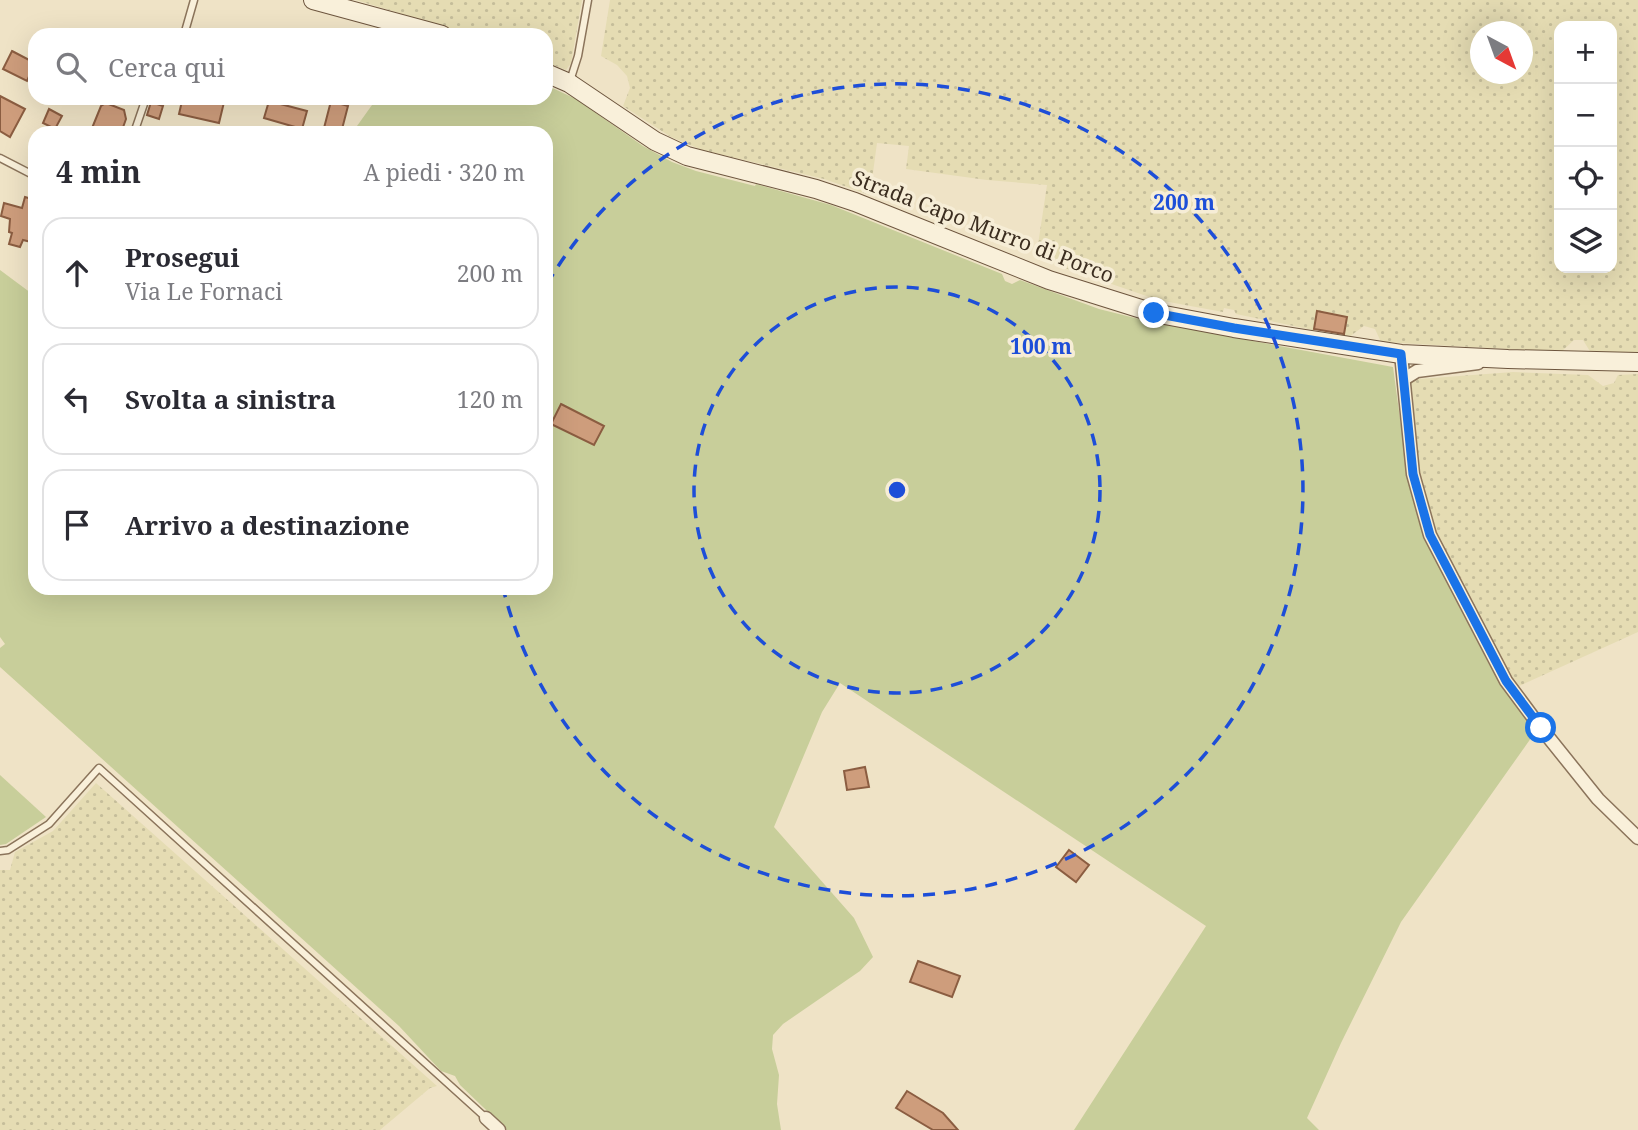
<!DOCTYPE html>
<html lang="it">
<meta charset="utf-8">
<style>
body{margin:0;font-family:"Noto Serif",serif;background:#f7f7f7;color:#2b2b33}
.controls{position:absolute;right:21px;top:21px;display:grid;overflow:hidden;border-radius:14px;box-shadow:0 7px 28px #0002}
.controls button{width:63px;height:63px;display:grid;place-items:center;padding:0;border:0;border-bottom:2px solid #e1e1e2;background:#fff;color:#2b2b33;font:35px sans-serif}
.compass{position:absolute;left:1470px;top:21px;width:63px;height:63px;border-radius:50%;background:#fff;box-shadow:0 7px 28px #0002;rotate:139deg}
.stop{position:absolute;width:21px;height:21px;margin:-16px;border:5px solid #1a73e8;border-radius:50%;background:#fff}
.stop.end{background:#1a73e8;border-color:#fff;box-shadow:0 2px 7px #0008}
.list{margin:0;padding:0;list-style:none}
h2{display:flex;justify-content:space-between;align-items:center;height:91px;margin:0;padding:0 28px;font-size:30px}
h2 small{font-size:23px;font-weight:400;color:#7c7c81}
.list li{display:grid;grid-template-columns:46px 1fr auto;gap:21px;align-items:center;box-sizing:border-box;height:112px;margin:0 14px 14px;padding:0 14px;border:2px solid #e1e1e2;border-radius:21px}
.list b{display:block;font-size:26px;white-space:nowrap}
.list p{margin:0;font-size:23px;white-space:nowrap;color:#7c7c81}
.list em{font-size:23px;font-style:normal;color:#7c7c81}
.icon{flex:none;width:38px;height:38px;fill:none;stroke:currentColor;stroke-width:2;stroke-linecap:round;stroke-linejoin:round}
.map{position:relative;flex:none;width:1638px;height:1130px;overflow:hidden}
.search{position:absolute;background:#fff;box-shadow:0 7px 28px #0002;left:28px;top:28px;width:525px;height:77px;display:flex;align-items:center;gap:18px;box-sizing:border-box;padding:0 24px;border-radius:21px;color:#7c7c81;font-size:26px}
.panel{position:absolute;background:#fff;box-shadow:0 7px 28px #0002;left:28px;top:126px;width:525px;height:469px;border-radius:21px}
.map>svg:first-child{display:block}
</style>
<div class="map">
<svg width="1638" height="1130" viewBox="0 0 1638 1130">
<defs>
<pattern id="farmland-dots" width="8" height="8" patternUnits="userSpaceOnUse" patternTransform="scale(1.75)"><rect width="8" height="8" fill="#e5dcb3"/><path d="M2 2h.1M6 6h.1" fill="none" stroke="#c5bd9a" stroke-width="1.8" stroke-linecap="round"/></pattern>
</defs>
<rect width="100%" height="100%" fill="#efe3c6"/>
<!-- farmland -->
<g fill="url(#farmland-dots)" fill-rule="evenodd">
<path d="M356,0h226l-11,63 -5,7 -20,-8v-27h-74z"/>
<path d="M610,0h1028v352l-47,1 -8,-13h-9l-13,12 -180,-10 -6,-13 -11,-3 -15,11 -5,-1 3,-19 -29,-6 -5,19 -77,-16 -2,-4 -10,-2 -1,4 -65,-12 -122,-42 11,-73 -60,-5 -81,-11 3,-23 -32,-3 -7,52 -46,-16 -122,-29 -31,-13 -48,-31 7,-18 -3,-12 -10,-11 -16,-9zM1559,26h53v242h-53zM1480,32h42v42h-42z"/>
<path d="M1513,372l75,3 15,11 11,-3 4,-8 20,-1v258l-121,55 -13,-20 -69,-135 -20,-75 -4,-49v-26l8,-3z"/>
<path d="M96,783l341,303 -7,2 -50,42h-380v-260h10l5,-18 38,-21z"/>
</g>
<!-- grass -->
<g fill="#c8ce9a">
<path d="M546,85l30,14 67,47 29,16 24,9 59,15 1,-2 75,21 171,69 3,7 7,3 8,-4 79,29 52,13 242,45 16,118 19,61 62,120 16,25 30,40 -135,191 -60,121 -34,75 12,12h-245l132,-204 -366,-243 -18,29 -48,115 80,91 19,39 -13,14 -77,53 -10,11 -1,14 7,26 -2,29 4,26h-274l-47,-45 -5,-9 -14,-5 -42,-45 -399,-359v-19l5,-4 -5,-7v-367l35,26v292h511v-455h-194l25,-35h169z"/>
<path d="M0,775l46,42 -40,27 -6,1z"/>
</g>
<!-- building -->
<g fill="#ce9d7c" stroke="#8b5d41" stroke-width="2">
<path d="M12,51l23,12 -8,18 -24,-12z"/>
<path d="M0,96l25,13 -15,28 -10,-6z"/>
<path d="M188,98h37l-6,25 -40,-9 3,-13 4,1z"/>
<path d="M269,101l38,10 -5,18 -38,-11z"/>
<path d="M331,101l17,5 -7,27 -17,-5z"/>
<path d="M151,102l12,4 -4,13 -12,-4z"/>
<path d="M106,103l18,7 2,9 -5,14h-31l11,-27z"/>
<path d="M49,109l13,7 -7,13 -12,-6z"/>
<path d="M25,197l10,3v43l-12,-3 -3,7 -11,-3 3,-11 -3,-1 1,-13 -9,-3 3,-13 18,5z"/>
<path d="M1317,311l30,6 -3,17 -30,-5z"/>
<path d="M561,404l43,22 -10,19 -43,-21z"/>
<path d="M865,767l4,20 -22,3 -3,-19z"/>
<path d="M1069,850l20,15 -13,17 -20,-15z"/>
<path d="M918,961l42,15 -8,21 -42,-15z"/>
<path d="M907,1091l36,22 15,17h-25l-37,-22z"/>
</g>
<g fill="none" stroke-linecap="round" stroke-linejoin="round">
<defs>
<g id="lane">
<path d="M184,35l10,-35"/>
<path d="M570,81l8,-25 10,-56"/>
<path d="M134,133l12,-35"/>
<path d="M0,158l35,18"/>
<path d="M0,851l8,-1 41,-26 50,-56 386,349"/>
</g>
<g id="street">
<path d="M1401,354l12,120 17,61 76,146 35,47 57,71 40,39"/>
<path d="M1404,379l13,-8 61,-8"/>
<path d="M486,1118l13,12"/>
</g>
<g id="secondary">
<path d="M313,0l129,35"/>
<path d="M546,73l23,10 86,58 32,15 129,33 39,13 194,78 105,33 80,15 167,26 107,5 130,3"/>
</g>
</defs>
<!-- lane casing -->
<use href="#lane" stroke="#8b745b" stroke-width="9"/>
<!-- street casing -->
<use href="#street" stroke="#8b745b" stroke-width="15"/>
<!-- secondary casing -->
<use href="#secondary" stroke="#6d553e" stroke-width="20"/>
<!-- lane -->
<use href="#lane" stroke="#f9f0da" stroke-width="6"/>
<!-- street -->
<use href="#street" stroke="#f9f0da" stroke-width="12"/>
<!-- secondary -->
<use href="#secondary" stroke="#f9f0da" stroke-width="18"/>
</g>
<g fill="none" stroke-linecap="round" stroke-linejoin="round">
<!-- route -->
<path stroke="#1a73e8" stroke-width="9" d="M1154,313l80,15 167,26 12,120 17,61 76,146 35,47"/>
</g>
<!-- distance rings -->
<g fill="none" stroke="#1d4ed8" stroke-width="3.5" stroke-dasharray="12 9">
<circle cx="897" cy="490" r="203"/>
<path d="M547 284A406 406 0 1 1 503 588"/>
</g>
<g text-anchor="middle" stroke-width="7" stroke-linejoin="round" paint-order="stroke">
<!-- street labels -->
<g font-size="21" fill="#3b2d1f" stroke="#f6edd6">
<text transform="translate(983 227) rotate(21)" y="7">Strada Capo Murro di Porco</text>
</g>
</g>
<circle cx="897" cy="490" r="10" fill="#1d4ed8" stroke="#f6edd6" stroke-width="3.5"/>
<g font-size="21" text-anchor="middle" font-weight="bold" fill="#1d4ed8" stroke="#f6edd6" stroke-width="7" stroke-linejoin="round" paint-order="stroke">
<text x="1184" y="210">200 m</text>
<text x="1041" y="354">100 m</text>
</g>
</svg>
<div class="controls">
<button>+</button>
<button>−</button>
<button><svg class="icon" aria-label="locate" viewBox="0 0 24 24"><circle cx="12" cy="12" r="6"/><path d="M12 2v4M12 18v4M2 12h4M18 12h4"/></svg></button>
<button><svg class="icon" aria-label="layers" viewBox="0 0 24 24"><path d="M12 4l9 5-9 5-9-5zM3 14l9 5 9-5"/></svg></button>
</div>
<svg class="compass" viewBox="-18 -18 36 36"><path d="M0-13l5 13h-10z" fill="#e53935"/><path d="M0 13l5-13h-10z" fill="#7c7c81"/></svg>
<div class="stop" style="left:1541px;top:728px"></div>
<div class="stop end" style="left:1154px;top:313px"></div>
<div class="search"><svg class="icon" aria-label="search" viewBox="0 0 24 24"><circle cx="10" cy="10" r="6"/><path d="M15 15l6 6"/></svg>Cerca qui</div>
<section class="panel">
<h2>4 min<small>A piedi · 320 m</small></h2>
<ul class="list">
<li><svg class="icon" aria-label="ahead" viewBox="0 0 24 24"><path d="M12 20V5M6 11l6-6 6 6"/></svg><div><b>Prosegui</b><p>Via Le Fornaci</p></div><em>200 m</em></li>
<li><svg class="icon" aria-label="left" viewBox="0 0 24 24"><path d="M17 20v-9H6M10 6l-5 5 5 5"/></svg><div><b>Svolta a sinistra</b></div><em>120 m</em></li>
<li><svg class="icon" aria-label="arrive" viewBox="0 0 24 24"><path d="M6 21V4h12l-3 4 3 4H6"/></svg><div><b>Arrivo a destinazione</b></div></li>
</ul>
</section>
</div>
